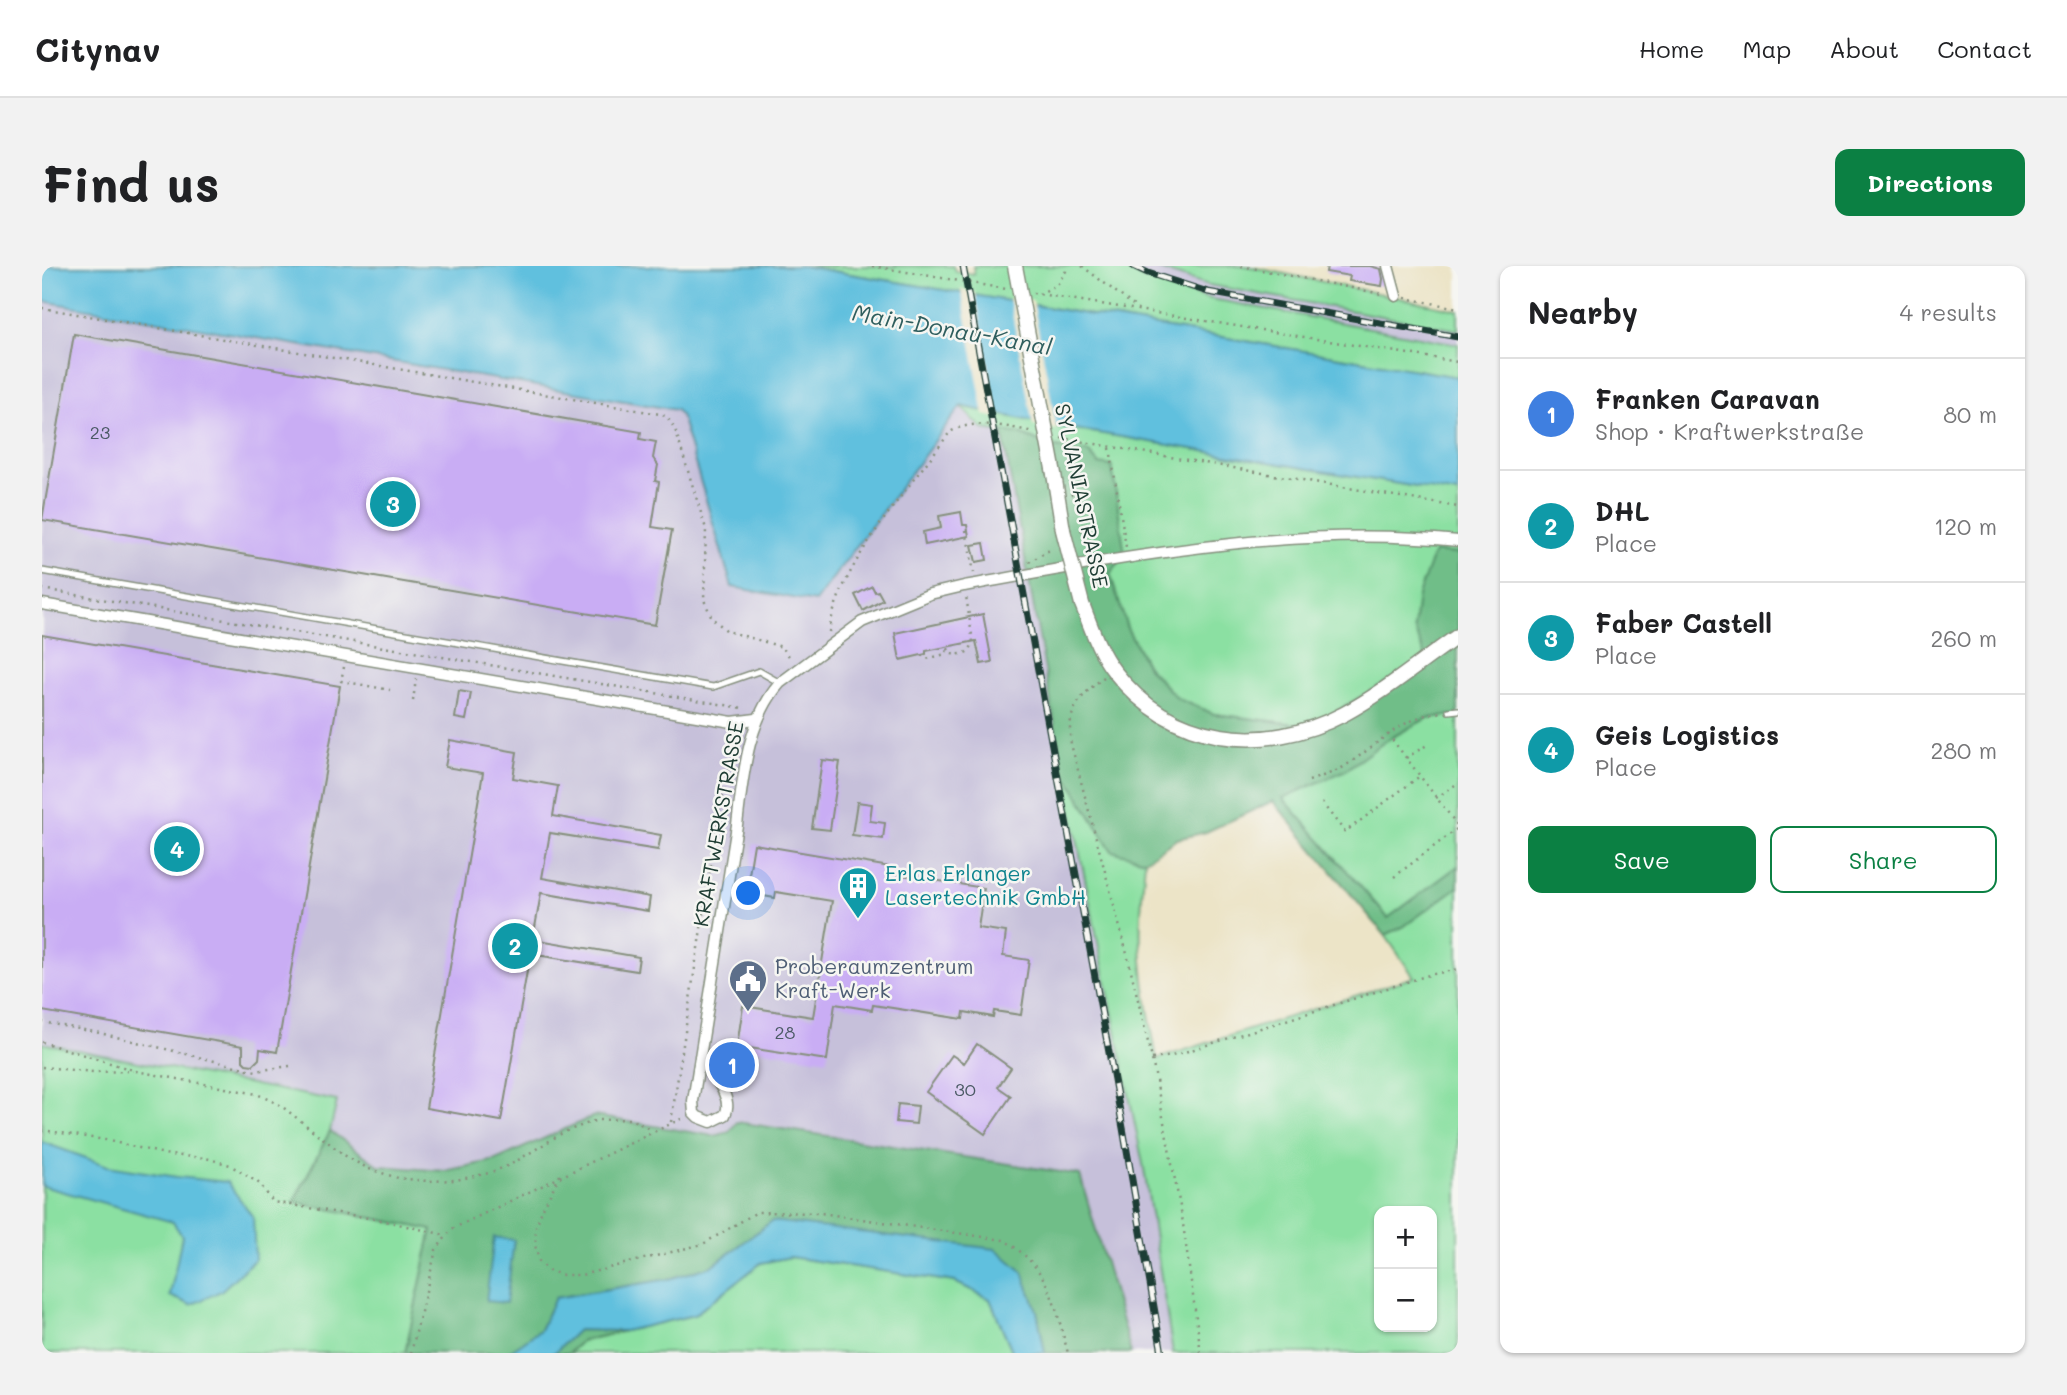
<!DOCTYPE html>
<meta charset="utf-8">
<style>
body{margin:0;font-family:Mali,sans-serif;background:#f2f2f2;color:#202124}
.controls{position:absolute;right:21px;bottom:21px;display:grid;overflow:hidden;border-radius:14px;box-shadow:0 2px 5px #0004}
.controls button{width:63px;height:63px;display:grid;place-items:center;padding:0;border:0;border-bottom:2px solid #e0e0e0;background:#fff;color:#202124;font:35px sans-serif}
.you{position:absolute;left:707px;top:628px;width:24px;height:24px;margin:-18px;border:5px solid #fff;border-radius:50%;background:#1a73e8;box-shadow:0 0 0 10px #1a73e833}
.badge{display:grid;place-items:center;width:46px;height:46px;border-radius:50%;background:#0b8043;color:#fff;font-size:23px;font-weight:700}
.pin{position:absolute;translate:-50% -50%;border:4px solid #fff;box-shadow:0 2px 7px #0006}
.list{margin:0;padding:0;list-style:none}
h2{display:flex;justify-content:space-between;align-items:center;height:91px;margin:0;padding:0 28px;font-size:30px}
h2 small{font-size:23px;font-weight:400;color:#757577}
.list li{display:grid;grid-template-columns:46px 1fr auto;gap:21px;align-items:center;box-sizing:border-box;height:112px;padding:0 28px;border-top:2px solid #e0e0e0}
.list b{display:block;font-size:26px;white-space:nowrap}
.list p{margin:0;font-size:23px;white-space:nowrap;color:#757577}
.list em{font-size:23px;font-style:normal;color:#757577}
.actions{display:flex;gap:14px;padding:21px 28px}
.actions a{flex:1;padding:16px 0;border:2px solid #0b8043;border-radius:14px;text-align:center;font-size:24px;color:#0b8043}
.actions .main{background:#0b8043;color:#fff}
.map{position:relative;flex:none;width:1416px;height:1087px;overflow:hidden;border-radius:14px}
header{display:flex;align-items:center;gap:42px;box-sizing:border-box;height:98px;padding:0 35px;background:#fff;border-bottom:2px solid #e0e0e0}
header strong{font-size:33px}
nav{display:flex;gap:38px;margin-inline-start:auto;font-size:24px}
.intro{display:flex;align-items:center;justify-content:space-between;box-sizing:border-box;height:168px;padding:0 42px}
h1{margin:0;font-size:49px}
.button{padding:18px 32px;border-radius:14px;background:#0b8043;color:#fff;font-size:24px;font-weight:700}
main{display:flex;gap:42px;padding:0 42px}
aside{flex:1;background:#fff;border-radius:14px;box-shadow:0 2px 5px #0004}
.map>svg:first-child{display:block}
</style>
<header>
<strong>Citynav</strong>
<nav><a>Home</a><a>Map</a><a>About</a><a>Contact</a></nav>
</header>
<div class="intro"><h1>Find us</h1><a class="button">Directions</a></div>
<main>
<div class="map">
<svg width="1416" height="1087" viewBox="0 0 1416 1087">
<rect width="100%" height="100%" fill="#f6f6f2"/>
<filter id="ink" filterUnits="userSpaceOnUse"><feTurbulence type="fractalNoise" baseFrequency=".0143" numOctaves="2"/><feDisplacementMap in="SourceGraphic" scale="14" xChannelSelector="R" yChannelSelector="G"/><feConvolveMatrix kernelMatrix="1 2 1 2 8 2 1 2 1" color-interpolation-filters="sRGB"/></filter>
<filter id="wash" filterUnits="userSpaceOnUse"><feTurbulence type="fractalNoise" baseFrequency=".00686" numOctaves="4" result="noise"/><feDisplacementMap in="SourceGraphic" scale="28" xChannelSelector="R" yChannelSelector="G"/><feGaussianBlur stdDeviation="1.57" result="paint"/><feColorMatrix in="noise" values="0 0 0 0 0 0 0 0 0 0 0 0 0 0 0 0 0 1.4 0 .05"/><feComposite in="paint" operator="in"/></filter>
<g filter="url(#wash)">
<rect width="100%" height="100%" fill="#ece4c7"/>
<!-- industrial -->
<g fill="#c6c0da">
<path d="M1078,0h28l61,19 249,45v14l-252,-46 -61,-19z"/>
<path d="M0,35l634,109 5,6 51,171 82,14 146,-195 23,23 19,2 61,339 81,399 29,184h-42l-51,-178 -343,-53 -8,10 -15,4 -120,-20 -98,44 -51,11 -66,-5 -49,-35 6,-30 -294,-58z"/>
</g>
<!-- green -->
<g fill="#8be0a2" stroke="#558e6b" stroke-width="2" fill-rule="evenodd">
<path d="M761,0h150l2,5 19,3 -1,-8h147l25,13 61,19 252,46v33z"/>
<path d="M1106,0h99l211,44v20l-249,-45z"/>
<path d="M918,140l85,18 413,70v60l-24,-2 -7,106 -116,68 -97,-12 -36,-15 -31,-33 -20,-38 -17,-55 15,-18 -26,-91 -11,-12 -39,-6 -29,-12 -37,-5z"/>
<path d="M1414,449l2,4v147l-70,52 -106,-120 62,-27 43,-31 40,-22z"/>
<path d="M1021,504l49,81 33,9c-2,28 -6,57 -4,86 2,38 9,75 16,113l257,-82 -29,-42 18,-8 55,-40v466h-285l-29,-184zM1337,945h53v116h-53z"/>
<path d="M0,777l295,58 -7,30 -36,70 138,29 -27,123h-363z"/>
<path d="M748,991l165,25 35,17 23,54h-444l12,-12 113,-26 67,-52z"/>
</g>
<!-- forest -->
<g fill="#70be88" stroke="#487e5e" stroke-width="2">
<path d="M960,165l18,3 29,12 39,6 11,12 13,2 13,89 -15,18 17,55 20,39 31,32 36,15 97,12 116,-67 -13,-31 4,-33 16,-43 24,2v165l-3,-4 -28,3 -40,22 -43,31 -61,27 105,120 70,-52v21l-55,40 -18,8 -112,-134 -67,31 -29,7 -32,21 -33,-9 -49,-81z"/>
<path d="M552,850l120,20 15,-4 8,-10 343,53 51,178h-86l-8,-42 -14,-38 -251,-52 -60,45 -43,13 -114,19 -15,32 -33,23h-102l27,-123 -138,-28 36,-71 49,35 66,5 51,-11z"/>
<path d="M536,1064l47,1 -44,10 -12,12h-15z"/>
</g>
<!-- water -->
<g fill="#60c0de" stroke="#407e89" stroke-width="2">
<path d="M0,0h761l655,111v117l-413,-70 -84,-18 -146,196 -83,-15 -51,-171 -5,-6 -634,-109z"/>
<path d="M0,876l66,24 69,11 50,5 26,35 2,42 -34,32 -30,14 -21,-9 12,-60 -9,-14 -131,-36z"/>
<path d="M730,955l224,28 27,23 14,39 8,42h-32l-23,-54 -35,-17 -165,-25 -29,6 -67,52 -69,16 -47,-1 -24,23h-47l33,-23 15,-32 114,-19 43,-13z"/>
<path d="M452,971l20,3 -8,63 -20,-2z"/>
</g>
<!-- pier -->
<g fill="#ece4c7">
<path d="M919,23l14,3 23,126 -14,-3z"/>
<path d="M967,31l24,4 24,129 -24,-5z"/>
</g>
<g id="blocks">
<!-- building -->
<g fill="#c9adf4">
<path d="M1285,0h43l11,3 2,10 -1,7 -33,-5 1,-5 -24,-4z"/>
<path d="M32,68l567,98 -1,7 16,3 -3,16 5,7 -3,16 4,1 -7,45 20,3 -17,95 -613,-105z"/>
<path d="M919,246l2,13h4l2,11 -44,9 -2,-13 18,-4 -2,-12z"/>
<path d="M942,277l3,17 -11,2 -4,-17z"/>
<path d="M830,320l3,6 3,-1 5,9 -20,11 -8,-16z"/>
<path d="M941,348l9,48 -11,2 -5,-23 -50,10v3l-26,6 -5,-27z"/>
<path d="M0,369l298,51 -63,366 -17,-3 -1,10 -6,6 -7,-1 -3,-3v-15l-201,-35z"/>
<path d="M417,425l12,2 -5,27 -11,-2z"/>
<path d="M408,474l67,12 -4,26 45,8 -5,30 108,19 -3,15 -108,-17 -8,45 108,19 -2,14 -107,-18 -8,46 106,18 -2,14 -107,-17 -29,167 -75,-13 57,-335 -38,-6z"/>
<path d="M780,494l18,2 -10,68 -18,-2z"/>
<path d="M815,536l15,2 -2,17 15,2 -2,16 -31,-4z"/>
<path d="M712,578l142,24 -1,6 89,14 -6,40 28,4 -3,24 26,4 -8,55 -27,-4 -1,6 -29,-5 -1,7 -90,-14 -1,5 -37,-6 -8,56 -90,-14 6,-40 70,11 19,-116 -56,-9 -1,6 -29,-5z"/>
<path d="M935,778l34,24 -13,19 13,9 -26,38 -59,-42 26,-37 12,8z"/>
<path d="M856,838l20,2 -2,18 -20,-2z"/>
</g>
</g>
</g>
<g filter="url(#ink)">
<use href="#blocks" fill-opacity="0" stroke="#86907e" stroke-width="2"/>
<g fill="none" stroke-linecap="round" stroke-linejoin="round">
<defs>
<g id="service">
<path d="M0,305l671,116 46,-16 21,12"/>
<path d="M1407,445l9,-1"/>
</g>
<g id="minor">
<path d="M1346,0l8,30"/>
<path d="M0,338l690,118 24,-3"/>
<path d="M658,790c9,16 35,41 25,59l-14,7 -13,-5 -4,-4 -1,-12 44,-276c6,-48 10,-104 43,-142l82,-61 68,-28 34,-8c163,-29 328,-62 494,-45"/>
</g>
<g id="tertiary">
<path d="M1012,208l9,56"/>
<path d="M1040,338c9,23 17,48 32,67 57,74 150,85 230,43 41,-22 76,-52 114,-78"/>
</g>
</defs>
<!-- service casing -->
<use href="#service" stroke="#86907e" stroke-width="8"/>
<!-- minor casing -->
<use href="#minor" stroke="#86907e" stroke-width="13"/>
<!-- tertiary casing -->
<use href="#tertiary" stroke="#86907e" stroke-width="17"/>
<!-- path -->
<g stroke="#86907e" stroke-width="2.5" stroke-dasharray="2 5" stroke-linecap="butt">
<path d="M830,0l134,23"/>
<path d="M1040,0l52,40"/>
<path d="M1199,0l141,28"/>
<path d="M991,27l425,69"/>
<path d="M997,28l18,-9 9,-14v-5"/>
<path d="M1363,32l53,10"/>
<path d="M0,42l618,106 7,3 8,12 31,100 -2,71 8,18 15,13 55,16 10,13"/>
<path d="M1019,172l397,69"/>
<path d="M1068,182l16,99"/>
<path d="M1029,227c11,14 23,27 7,41"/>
<path d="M924,264l8,43"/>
<path d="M987,296l24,-14"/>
<path d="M0,323l701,119"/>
<path d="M787,366c10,-68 81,-145 121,-200 23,-14 59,-5 84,0"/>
<path d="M880,389l4,4 20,-5 1,-7 4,7c12,1 19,0 22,-12l-7,-46"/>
<path d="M302,401l-3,14 49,9"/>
<path d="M1062,411c-25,20 -38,34 -33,67l56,210 25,105 30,158 19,136"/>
<path d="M371,435l3,-22"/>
<path d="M1346,468l70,92"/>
<path d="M1364,492l21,-13"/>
<path d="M1267,515c12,-5 26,-8 36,-15 31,-20 58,-50 96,-54"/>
<path d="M1394,532l22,-15"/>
<path d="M1280,537l23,29 75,-56"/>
<path d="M1352,611l64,-49"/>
<path d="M0,756l58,11 156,38 34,-5"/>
<path d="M0,776l94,29 121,23 23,11 67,52 22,12 29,9 29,3 29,-1 33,-7 21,-8 54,-33 33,-12 34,-1 15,8 4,5"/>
<path d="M1110,793l20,-3 257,-81 29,-6"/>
<path d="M0,801l52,5 39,-1"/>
<path d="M629,856l48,-309 9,-42 6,-10"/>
<path d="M0,864l63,10 64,15 37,3 24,7 30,19 13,18 108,18 64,15"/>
<path d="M518,909l-17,33 -7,18 -1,19 4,16 10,10 14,4h18l122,-31 54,-32 64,1 183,27c47,29 50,63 64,113"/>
<path d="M369,1087l25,-103 16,-21 233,-112"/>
</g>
<!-- service -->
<use href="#service" stroke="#fff" stroke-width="5"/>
<!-- minor -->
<use href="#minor" stroke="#fff" stroke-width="10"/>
<!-- tertiary -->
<use href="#tertiary" stroke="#fff" stroke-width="14"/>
<defs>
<g id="rail">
<path d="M921,0l160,862 39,225"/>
<path d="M1091,0l15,7 60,19 250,45"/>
</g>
</defs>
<!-- rail casing -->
<use href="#rail" stroke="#1f3d34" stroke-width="7"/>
<!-- rail -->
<use href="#rail" stroke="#f6f6f2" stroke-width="4.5" stroke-dasharray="13" stroke-linecap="butt"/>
<defs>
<g id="tertiary-bridge">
<path d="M973,0l39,208"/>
<path d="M1021,264l19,74"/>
</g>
</defs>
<!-- tertiary-bridge casing -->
<use href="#tertiary-bridge" stroke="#86907e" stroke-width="17" stroke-linecap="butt"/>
<!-- tertiary-bridge -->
<use href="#tertiary-bridge" stroke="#fff" stroke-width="14"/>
</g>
</g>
<!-- icons -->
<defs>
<symbol id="building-pin" viewBox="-11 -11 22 30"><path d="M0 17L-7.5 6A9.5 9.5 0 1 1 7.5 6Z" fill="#0f9aa8" stroke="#f6f6f2"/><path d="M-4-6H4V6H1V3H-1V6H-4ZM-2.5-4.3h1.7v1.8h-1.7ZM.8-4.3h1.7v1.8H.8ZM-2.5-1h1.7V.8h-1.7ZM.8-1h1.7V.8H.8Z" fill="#fff"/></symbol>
<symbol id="civic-pin" viewBox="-11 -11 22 30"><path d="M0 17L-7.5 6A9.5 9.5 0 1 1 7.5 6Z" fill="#5c6f8a" stroke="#f6f6f2"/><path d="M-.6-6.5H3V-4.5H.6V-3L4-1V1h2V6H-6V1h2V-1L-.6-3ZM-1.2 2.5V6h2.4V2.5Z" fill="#fff"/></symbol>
</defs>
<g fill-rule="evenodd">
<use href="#building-pin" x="794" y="598" width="44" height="60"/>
<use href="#civic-pin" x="684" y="691" width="44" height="60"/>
</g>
<g text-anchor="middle" stroke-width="5" stroke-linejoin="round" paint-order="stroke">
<!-- number labels -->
<g font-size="18" fill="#4a5964">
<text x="58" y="173">23</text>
<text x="743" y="773">28</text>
<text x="923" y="830">30</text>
</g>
<!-- street labels -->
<g font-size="21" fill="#1f3d34" stroke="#f6f6f2">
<text transform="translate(1039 230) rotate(78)" y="7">SYLVANIASTRASSE</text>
<text transform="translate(677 558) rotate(-80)" y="7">KRAFTWERKSTRASSE</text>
</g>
<!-- culture labels -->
<g font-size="21" fill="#0d838f" stroke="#f6f6f2" text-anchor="start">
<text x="843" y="615">Erlas Erlanger<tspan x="843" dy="24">Lasertechnik GmbH</tspan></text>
</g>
<!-- service labels -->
<g font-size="21" fill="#4e5e75" stroke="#f6f6f2" text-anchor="start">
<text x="733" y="708">Proberaumzentrum<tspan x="733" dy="24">Kraft-Werk</tspan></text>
</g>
<!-- water labels -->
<g font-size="23" font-style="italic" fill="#2f5e5e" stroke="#f6f6f2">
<text transform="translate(910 64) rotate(10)" y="8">Main-Donau-Kanal</text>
</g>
</g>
</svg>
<div class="controls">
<button>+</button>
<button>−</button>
</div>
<div class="you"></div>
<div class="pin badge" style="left:690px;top:799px;background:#3f7fe0">1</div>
<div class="pin badge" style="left:473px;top:680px;background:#0f9aa8">2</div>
<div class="pin badge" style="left:351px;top:238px;background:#0f9aa8">3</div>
<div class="pin badge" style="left:135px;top:583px;background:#0f9aa8">4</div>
</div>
<aside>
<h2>Nearby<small>4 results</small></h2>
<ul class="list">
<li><span class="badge" style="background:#3f7fe0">1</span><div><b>Franken Caravan</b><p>Shop · Kraftwerkstraße</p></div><em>80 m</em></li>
<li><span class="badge" style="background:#0f9aa8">2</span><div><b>DHL</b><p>Place</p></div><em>120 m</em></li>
<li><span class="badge" style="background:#0f9aa8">3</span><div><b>Faber Castell</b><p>Place</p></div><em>260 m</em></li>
<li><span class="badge" style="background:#0f9aa8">4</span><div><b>Geis Logistics</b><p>Place</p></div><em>280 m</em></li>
</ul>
<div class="actions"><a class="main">Save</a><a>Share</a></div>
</aside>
</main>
